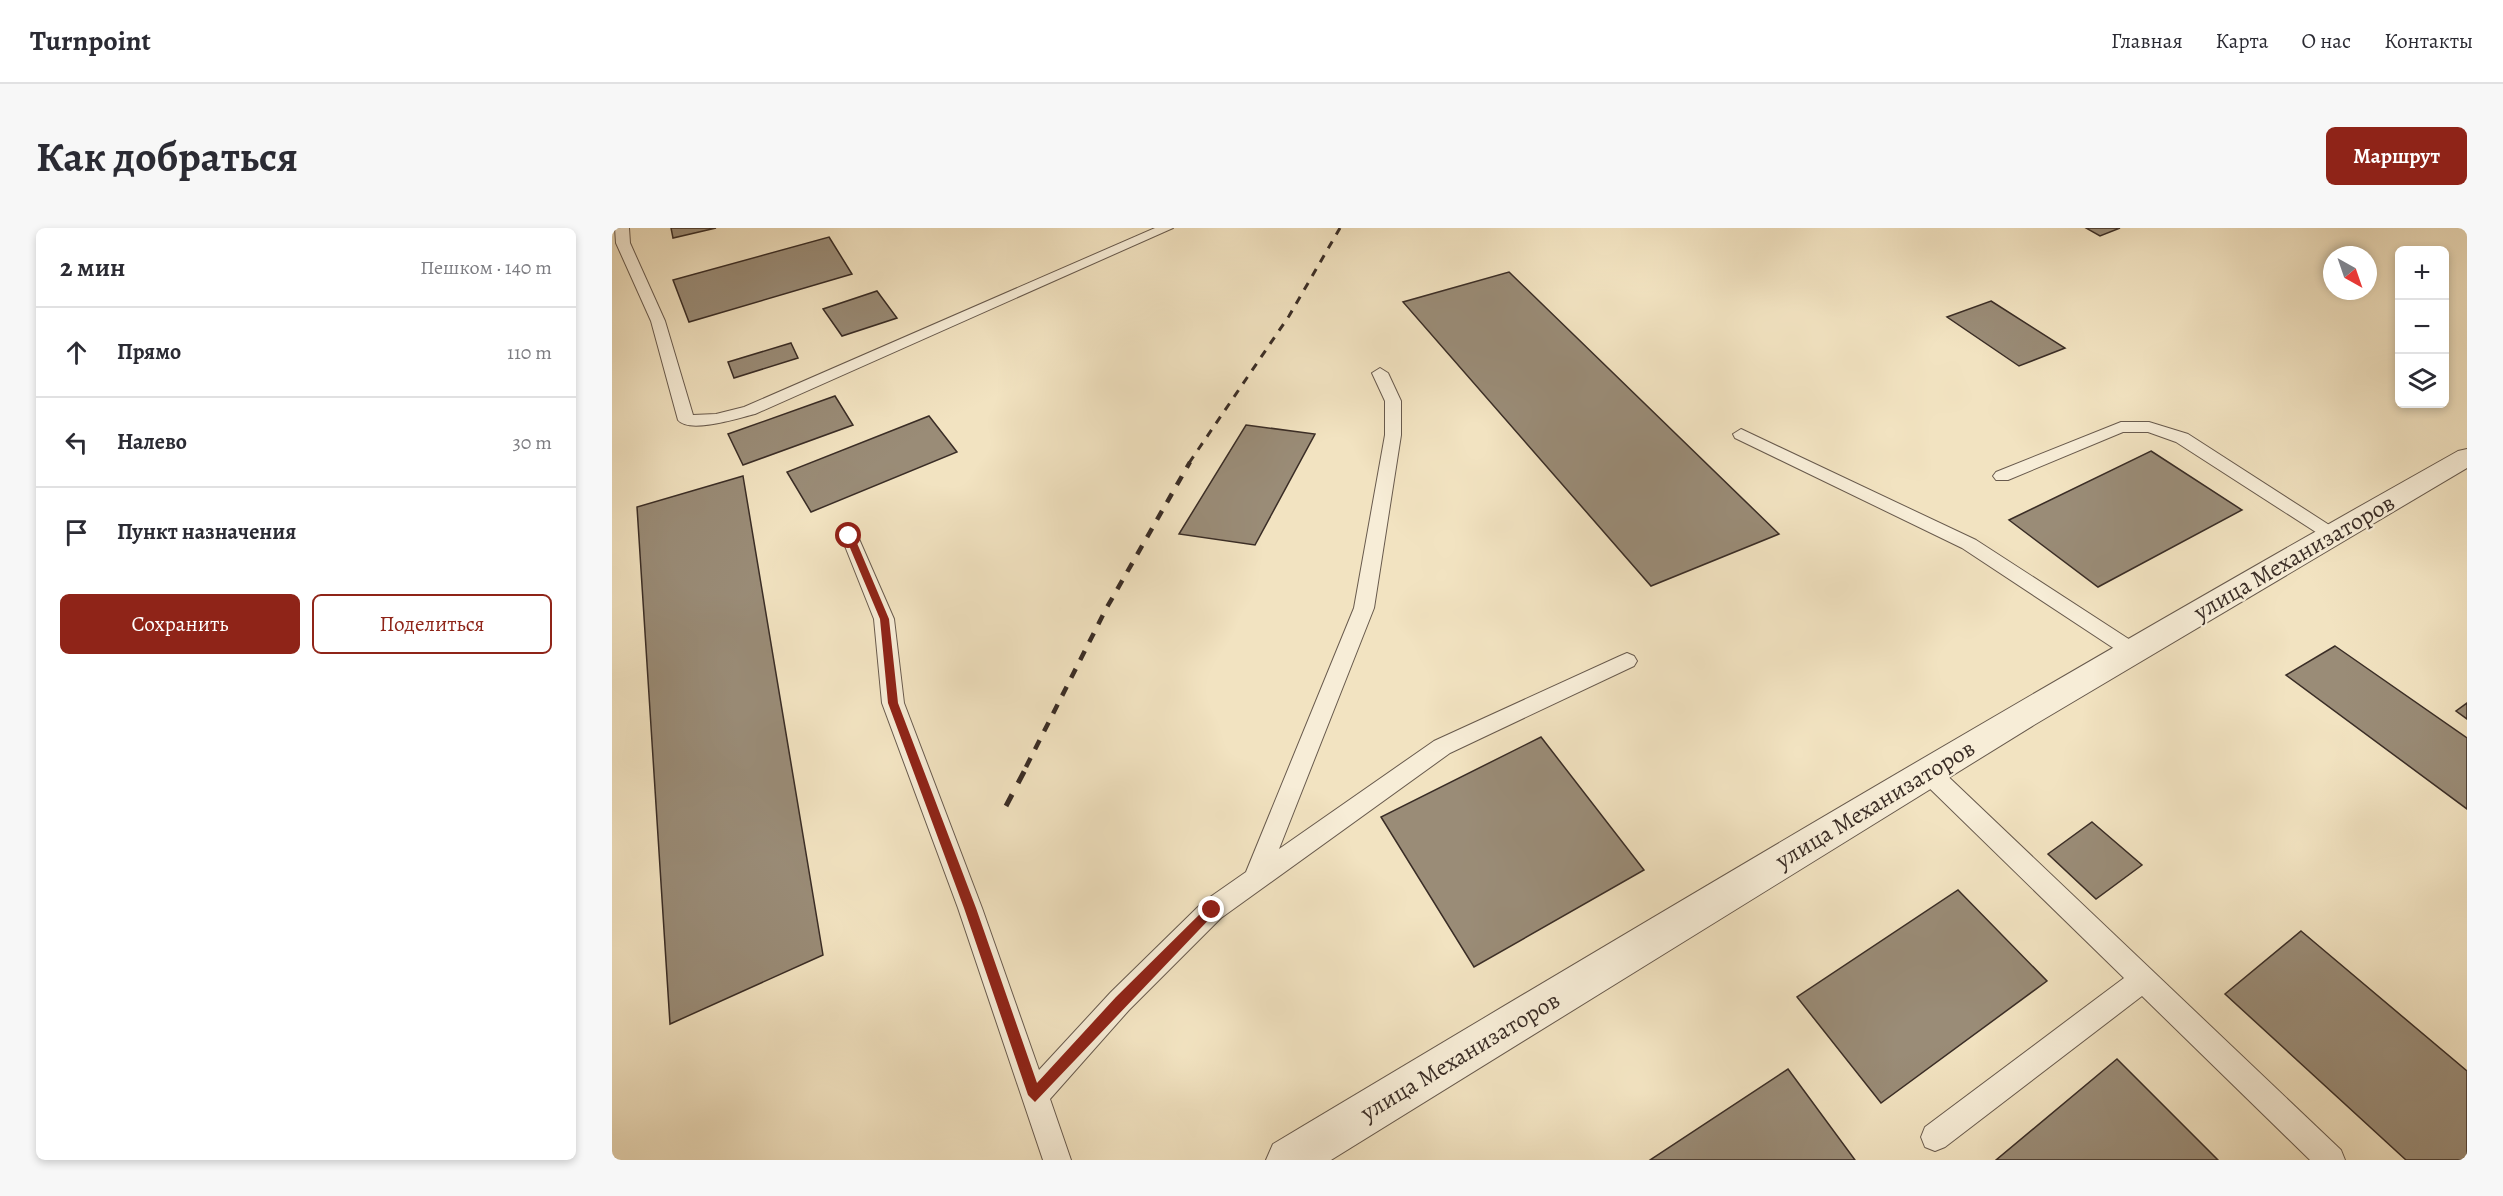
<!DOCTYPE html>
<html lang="ru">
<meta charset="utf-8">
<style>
body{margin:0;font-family:Alegreya,serif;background:#f7f7f7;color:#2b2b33}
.controls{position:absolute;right:18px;top:18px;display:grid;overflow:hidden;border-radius:9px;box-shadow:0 3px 9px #0003}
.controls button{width:54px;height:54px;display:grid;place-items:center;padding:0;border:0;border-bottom:2px solid #e1e1e2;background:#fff;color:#2b2b33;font:30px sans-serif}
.compass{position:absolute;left:1711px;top:18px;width:54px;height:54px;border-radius:50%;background:#fff;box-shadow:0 3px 9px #0003;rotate:140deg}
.stop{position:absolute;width:18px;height:18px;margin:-14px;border:4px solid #8f2418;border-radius:50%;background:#fff}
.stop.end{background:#8f2418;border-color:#fff;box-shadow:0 2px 6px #0008}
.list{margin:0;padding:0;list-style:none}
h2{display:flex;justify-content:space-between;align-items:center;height:78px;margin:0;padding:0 24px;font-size:26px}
h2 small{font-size:20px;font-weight:400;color:#7c7c81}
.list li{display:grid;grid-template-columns:39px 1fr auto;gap:18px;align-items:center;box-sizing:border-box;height:90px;padding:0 24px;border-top:2px solid #e1e1e2}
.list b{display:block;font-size:22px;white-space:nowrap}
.list em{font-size:20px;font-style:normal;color:#7c7c81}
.actions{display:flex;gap:12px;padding:18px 24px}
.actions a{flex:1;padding:14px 0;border:2px solid #8f2418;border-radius:9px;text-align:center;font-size:21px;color:#8f2418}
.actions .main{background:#8f2418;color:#fff}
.icon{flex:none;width:33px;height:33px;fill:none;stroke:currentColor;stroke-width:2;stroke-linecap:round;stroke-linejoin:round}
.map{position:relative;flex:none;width:1855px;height:932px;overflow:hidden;border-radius:9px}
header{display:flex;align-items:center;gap:36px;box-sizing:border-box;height:84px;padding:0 30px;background:#fff;border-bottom:2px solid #e1e1e2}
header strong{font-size:28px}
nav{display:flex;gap:33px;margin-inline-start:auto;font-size:21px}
.intro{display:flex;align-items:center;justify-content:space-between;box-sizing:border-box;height:144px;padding:0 36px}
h1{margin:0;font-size:42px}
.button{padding:15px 27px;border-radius:9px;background:#8f2418;color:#fff;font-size:21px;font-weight:700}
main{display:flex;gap:36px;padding:0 36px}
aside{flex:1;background:#fff;border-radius:9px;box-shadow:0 3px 9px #0003}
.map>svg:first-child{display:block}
</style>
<header>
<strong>Turnpoint</strong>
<nav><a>Главная</a><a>Карта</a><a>О нас</a><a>Контакты</a></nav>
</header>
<div class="intro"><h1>Как добраться</h1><a class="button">Маршрут</a></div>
<main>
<aside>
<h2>2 мин<small>Пешком · 140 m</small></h2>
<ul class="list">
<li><svg class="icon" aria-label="ahead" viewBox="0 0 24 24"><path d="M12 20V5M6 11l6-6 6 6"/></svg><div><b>Прямо</b></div><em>110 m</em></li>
<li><svg class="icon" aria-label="left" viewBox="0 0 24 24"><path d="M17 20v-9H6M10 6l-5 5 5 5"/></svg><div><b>Налево</b></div><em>30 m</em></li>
<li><svg class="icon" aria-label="arrive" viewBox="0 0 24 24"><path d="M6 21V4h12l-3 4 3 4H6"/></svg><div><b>Пункт назначения</b></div></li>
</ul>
<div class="actions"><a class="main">Сохранить</a><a>Поделиться</a></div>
</aside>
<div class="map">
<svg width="1855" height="932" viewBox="0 0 1855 932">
<rect width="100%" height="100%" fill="#f2e3c1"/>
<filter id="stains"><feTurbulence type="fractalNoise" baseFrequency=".00333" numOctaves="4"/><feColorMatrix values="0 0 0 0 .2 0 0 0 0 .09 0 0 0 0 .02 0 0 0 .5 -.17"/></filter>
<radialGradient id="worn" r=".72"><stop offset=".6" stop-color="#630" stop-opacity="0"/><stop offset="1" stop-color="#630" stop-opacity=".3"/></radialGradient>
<!-- building -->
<g fill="#9a8c77" stroke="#3a2d26" stroke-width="1.5">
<path d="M59,0h45l-43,10z"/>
<path d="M1474,0h34l-20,8z"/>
<path d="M217,9l23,37 -163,48 -16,-42z"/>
<path d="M897,44l270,262 -128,52 -248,-284z"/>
<path d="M265,63l20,27 -55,18 -19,-27z"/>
<path d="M1379,73l74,47 -46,18 -72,-49z"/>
<path d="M179,115l7,15 -64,20 -6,-16z"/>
<path d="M223,168l18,29 -110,40 -15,-31z"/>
<path d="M317,188l28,36 -146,60 -24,-40z"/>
<path d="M634,197l69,9 -60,111 -76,-11z"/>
<path d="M1539,223l91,59 -144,77 -89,-67z"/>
<path d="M131,248l80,479 -153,69 -33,-517z"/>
<path d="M1723,418l132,92v71l-181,-134z"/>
<path d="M1855,475v16l-11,-8z"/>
<path d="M929,509l103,133 -170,97 -93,-150z"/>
<path d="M1480,594l50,43 -46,34 -48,-45z"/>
<path d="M1346,662l89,91 -166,122 -84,-106z"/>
<path d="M1689,703l166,140v89h-61l-181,-166z"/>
<path d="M1505,831l101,101h-222z"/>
<path d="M1176,841l67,91h-205z"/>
</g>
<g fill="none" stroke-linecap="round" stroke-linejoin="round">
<defs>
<g id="lane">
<path d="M3,0h14l1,15 35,78 28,94 23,-1 28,-7 411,-179h18l-418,186c-16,4 -66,20 -77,6l-27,-99 -35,-78z"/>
<path d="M768,140l8,5 13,28v34l-27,173 -95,241 155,-108 186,-85 7,-3 7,3 3,5 -3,5 -184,87 -229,165 -92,92 -79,89 21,61h-28l-85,-252 -76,-205 -8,-84 -33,-83 3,-4h12l38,87 10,84 78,205 57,162 72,-78 92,-90 43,-30 108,-264 31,-173v-34l-13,-28z"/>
<path d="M1509,194h28l39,12 149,96 3,4 -3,4h-12l-149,-96 -28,-10h-25l-115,48h-12l-3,-4 3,-4z"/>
<path d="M1129,201l235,111 165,107 3,5 -3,5 -7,3 -7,-3 -165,-109 -227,-110 -2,-4z"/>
<path d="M1316,535l8,2 405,385 4,10h-35l-168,-164 -197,151 -10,4 -10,-4 -4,-10 4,-10 199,-149 -204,-199 -3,-7 3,-7z"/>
</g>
<path id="street" d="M1855,221v19l-433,257 -703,435h-65l7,-16c393,-235 786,-469 1185,-693z"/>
</defs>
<!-- lane casing -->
<use href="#lane" stroke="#685a4d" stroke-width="2"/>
<!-- street casing -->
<use href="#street" stroke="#685a4d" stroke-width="2"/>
<!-- lane -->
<use href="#lane" fill="#f7edd7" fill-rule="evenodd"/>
<!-- street -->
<use href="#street" fill="#f7edd7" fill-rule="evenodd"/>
<!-- rail-far2 -->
<path stroke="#3a2d26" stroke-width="3" stroke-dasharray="8 8" stroke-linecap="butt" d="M577,235l100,-147 51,-88"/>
<!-- rail-far1 -->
<path stroke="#3a2d26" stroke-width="4.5" stroke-dasharray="10 10" stroke-linecap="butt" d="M414,539l80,-158 84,-147"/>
<!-- rail -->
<path stroke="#3a2d26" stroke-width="5" stroke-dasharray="13 13" stroke-linecap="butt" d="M394,578l21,-40"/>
</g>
<!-- route -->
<path fill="#8f2418" d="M237,305l5,3 35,83 9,84 78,205 61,175 79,-86 92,-91 4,-1 6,5 -183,192 -7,-7 -64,-187 -76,-205 -8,-84 -35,-83z"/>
<g text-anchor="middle" stroke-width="4.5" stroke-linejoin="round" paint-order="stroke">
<!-- street labels -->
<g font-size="24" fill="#3a2d26" stroke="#f7edd7">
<text transform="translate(1682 329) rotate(-30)" y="8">улица Механизаторов</text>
<text transform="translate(1263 576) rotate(-31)" y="8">улица Механизаторов</text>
<text transform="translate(848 828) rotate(-31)" y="8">улица Механизаторов</text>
</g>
</g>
<rect width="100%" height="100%" filter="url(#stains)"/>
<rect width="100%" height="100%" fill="url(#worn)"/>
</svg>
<div class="controls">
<button>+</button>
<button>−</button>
<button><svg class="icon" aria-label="layers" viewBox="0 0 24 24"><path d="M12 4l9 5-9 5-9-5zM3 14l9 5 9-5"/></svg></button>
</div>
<svg class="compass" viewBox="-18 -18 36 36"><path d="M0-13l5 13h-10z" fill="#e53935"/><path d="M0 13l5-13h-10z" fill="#7c7c81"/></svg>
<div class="stop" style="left:237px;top:308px"></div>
<div class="stop end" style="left:600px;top:682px"></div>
</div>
</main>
